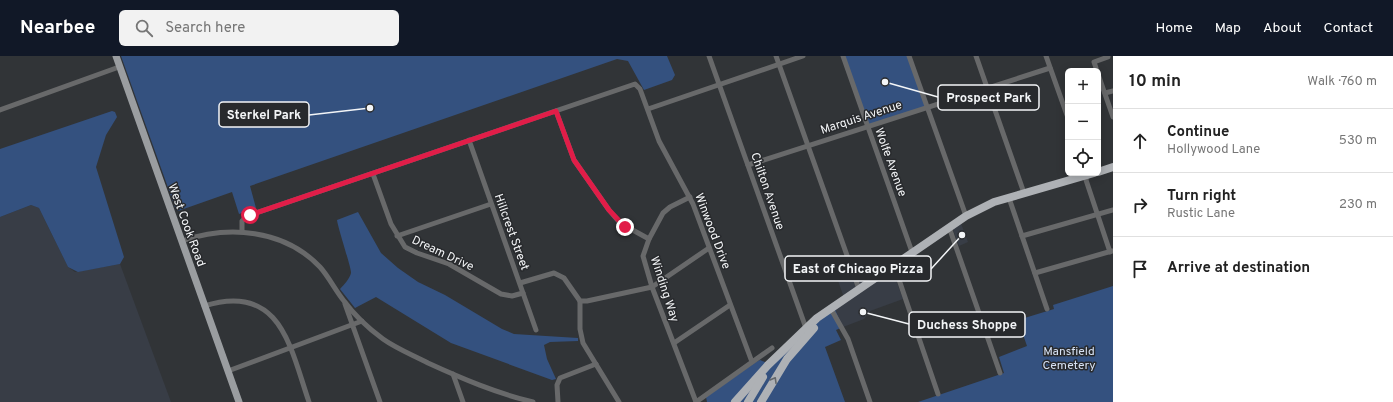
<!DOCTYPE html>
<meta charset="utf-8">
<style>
body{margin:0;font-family:Overpass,sans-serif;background:#f2f2f2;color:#222}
.controls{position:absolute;right:12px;top:12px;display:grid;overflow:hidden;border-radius:6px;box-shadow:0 2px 10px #0003}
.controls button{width:36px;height:36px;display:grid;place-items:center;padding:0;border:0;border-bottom:1px solid #e0e0e0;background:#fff;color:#222;font:20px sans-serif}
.stop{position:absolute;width:12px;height:12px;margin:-9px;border:3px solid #e11d48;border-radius:50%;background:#fff}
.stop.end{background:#e11d48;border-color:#fff;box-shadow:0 1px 4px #0008}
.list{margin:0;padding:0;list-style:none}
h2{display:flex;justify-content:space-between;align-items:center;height:52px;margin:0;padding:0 16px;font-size:17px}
h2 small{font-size:13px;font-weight:400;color:#767676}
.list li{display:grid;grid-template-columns:26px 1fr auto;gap:12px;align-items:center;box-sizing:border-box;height:64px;padding:0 16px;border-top:1px solid #e0e0e0}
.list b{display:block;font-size:15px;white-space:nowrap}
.list p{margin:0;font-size:13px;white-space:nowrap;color:#767676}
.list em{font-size:13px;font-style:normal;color:#767676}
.icon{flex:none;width:22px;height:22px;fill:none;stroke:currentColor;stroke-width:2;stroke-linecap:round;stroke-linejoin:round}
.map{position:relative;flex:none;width:1113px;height:346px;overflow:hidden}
header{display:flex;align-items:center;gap:24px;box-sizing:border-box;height:56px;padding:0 20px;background:#111827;color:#fff}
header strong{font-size:19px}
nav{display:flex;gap:22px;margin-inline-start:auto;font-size:14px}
.search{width:280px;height:36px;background:#f2f2f2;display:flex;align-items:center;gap:10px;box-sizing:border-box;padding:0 14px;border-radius:6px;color:#767676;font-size:15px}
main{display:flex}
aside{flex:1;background:#fff}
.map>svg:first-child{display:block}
</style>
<header>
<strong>Nearbee</strong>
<div class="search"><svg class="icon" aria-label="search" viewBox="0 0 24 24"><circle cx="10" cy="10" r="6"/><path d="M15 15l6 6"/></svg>Search here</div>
<nav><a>Home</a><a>Map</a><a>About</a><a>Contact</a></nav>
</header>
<main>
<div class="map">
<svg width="1113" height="346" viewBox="0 0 1113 346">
<rect width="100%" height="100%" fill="#313437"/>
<!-- built -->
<g fill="#383d46">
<path d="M31,149l8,3 29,59 7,5 45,-8 51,138h-171v-185z"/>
<path d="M960,165l8,21 -9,4 -7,-19z"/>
<path d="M871,201l8,17 12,-8 12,33 -33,12 -6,8 -21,8 -10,-22 11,-7 -11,-32 15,-5 1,3z"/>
</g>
<!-- green -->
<g fill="#34517f">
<path d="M121,0h546l8,19 -3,5 -28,10 -16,-29 -11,-2 -367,127 6,22 -17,6 -7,-22 -54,19 -2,-1z"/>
<path d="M843,0h66l18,51 -60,19z"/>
<path d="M112,55l3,1 2,5 -11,18 -10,32 28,90 -4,7 -42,8 -10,-5 -29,-59 -8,-3 -31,12v-68z"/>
<path d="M358,156l23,41 17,15 20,14 27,13 57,34 12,5 64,4v3l-28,1 -6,3 3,14 9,20 -4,1 -101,-37 -75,-46 -21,11 -15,-19c4,-4 10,-11 11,-16 1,-3 -13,-45 -14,-53z"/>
<path d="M1113,230v116h-195l86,-29 -5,-16 28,-11 -9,-26 36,-11 -1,-4z"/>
<path d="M833,249l10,22 -7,3 5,10 -16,7 20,55h-138l-1,-5 50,-35 4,-2 7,3z"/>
</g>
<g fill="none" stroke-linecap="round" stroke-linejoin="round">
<!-- minor -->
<g stroke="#68696a" stroke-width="5">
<path d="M709,0l98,275"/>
<path d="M776,0l83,233"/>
<path d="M843,0l69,196"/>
<path d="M909,0l57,160"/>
<path d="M976,0l48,137"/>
<path d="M1046,0l22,62"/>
<path d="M1097,15l-3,-9 14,-5v-1"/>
<path d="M1098,18l15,43"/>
<path d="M1105,37l8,-2"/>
<path d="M648,53l155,-53"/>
<path d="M0,54l119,-43"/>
<path d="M556,55l18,49 35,50 11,13 29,16"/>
<path d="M469,84l67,190"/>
<path d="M748,109l302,-97"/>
<path d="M373,118l18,50 14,23 12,6 32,11 52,30 11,2 11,-3"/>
<path d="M1087,118l-1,6 24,72"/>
<path d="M690,141l-20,10 -7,6 -14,26 -6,17 9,31 44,115"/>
<path d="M1009,142l38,111"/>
<path d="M949,171l51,146"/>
<path d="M242,175v-10l5,-5 388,-132 5,5 19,52 34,63 59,158"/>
<path d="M397,180l94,-32"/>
<path d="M1022,180l91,-26"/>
<path d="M182,185c46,-16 102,-12 138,26 9,10 15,23 24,34 11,15 24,27 39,38 14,10 30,16 45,24 35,16 68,30 105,39"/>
<path d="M894,209l44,129"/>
<path d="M1035,217l77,-22"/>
<path d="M520,227l34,-10 10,5 16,23h7l65,-14 57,-39"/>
<path d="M580,245v28l3,14 36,59"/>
<path d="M345,248l35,98"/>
<path d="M204,250c77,-24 86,41 105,96"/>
<path d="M831,253l17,30 22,63"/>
<path d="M674,287l56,-38"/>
<path d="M228,315l134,-50"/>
<path d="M453,318l10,28"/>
<path d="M558,346l-1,-17 3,-7 36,-14"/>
<path d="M696,346l76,-54"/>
</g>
<!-- major -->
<path stroke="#9a9da0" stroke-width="7" d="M116,0l123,346"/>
<!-- highway -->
<g stroke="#aeb1b5" stroke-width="8">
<path d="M1098,116l15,-5"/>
<path d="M735,346l33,-37 49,-47 149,-102 28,-14 100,-29"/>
<path d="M748,346l15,-25"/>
<path d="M761,346l26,-43 27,-31"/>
</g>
</g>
<!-- one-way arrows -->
<defs><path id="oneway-chevron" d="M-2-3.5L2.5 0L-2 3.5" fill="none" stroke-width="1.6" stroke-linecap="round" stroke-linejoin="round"/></defs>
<use stroke="#64676a" href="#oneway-chevron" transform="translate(774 324) rotate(-60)"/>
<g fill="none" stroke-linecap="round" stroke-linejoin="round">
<!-- route -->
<path stroke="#e11d48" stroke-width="5" d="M250,159l306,-104 18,49 35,50 16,17"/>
</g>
<g text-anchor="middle" stroke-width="3" stroke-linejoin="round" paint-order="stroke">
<!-- street labels -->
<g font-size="12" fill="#f3f5f7" stroke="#282a2d">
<text transform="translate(861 61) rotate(-18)" y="4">Marquis Avenue</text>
<text transform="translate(891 106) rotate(70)" y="4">Wolfe Avenue</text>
<text transform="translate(768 135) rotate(71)" y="4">Chilton Avenue</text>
<text transform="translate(187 169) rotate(70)" y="4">West Cook Road</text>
<text transform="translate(713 175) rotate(69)" y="4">Winwood Drive</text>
<text transform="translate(512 176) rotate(70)" y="4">Hillcrest Street</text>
<text transform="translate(443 197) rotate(25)" y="4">Dream Drive</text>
<text transform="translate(665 233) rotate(72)" y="4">Winding Way</text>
</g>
<!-- park labels -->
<g font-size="12" fill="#d6e1f3" stroke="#282a2d">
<text x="1069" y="299">Mansfield<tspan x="1069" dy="14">Cemetery</tspan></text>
</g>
</g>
<!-- callouts -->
<path fill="none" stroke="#f3f5f7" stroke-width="1.5" d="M885 26L938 41M370 52L309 59M962 179L931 213M863 256L909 268"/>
<g fill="#f3f5f7" stroke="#282a2d" stroke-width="1.5">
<circle cx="885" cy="26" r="4"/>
<circle cx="370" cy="52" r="4"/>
<circle cx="962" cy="179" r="4"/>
<circle cx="863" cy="256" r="4"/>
</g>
<g fill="#282a2d" stroke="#f3f5f7" stroke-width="1.5">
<rect x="938" y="29" width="101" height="25" rx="4"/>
<rect x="219" y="46" width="90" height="25" rx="4"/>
<rect x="785" y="200" width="146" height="25" rx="4"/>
<rect x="909" y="256" width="116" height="25" rx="4"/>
</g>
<g font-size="13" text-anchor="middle" font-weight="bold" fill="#f3f5f7">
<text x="989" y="46">Prospect Park</text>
<text x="264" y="63">Sterkel Park</text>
<text x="858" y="217">East of Chicago Pizza</text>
<text x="967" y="273">Duchess Shoppe</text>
</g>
</svg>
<div class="controls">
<button>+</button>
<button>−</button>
<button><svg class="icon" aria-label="locate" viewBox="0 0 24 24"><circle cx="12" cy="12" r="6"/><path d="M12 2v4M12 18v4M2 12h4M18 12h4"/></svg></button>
</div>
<div class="stop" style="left:250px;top:159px"></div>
<div class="stop end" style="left:625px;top:171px"></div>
</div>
<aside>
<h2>10 min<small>Walk · 760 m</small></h2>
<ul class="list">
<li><svg class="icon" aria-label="ahead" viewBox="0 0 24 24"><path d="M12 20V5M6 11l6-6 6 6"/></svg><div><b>Continue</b><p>Hollywood Lane</p></div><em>530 m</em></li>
<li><svg class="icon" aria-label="right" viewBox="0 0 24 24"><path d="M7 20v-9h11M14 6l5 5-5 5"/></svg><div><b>Turn right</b><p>Rustic Lane</p></div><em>230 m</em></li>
<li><svg class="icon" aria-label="arrive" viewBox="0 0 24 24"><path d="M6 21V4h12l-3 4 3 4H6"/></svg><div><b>Arrive at destination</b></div></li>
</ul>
</aside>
</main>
